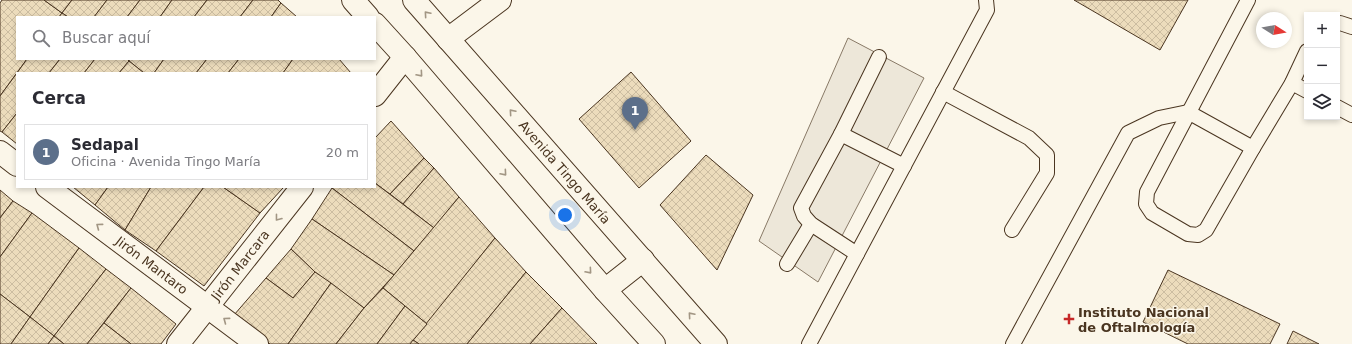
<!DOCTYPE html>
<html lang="es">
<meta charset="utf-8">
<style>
body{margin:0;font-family:"DejaVu Sans",sans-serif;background:#f2f2f3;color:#2b2b33}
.controls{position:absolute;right:12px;top:12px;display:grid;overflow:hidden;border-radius:0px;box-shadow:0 2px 6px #0003}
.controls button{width:36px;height:36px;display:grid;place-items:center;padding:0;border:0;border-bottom:1px solid #e1e1e2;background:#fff;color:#2b2b33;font:20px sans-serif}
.compass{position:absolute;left:1256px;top:12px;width:36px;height:36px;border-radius:50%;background:#fff;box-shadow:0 2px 6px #0003;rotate:101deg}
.you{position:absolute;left:565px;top:215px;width:14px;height:14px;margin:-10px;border:3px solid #fff;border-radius:50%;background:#1a73e8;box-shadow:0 0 0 6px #1a73e833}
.badge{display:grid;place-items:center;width:26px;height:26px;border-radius:50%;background:#c62828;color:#fff;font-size:13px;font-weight:700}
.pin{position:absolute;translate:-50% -33px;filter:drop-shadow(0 1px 2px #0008)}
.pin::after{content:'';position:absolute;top:21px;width:14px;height:12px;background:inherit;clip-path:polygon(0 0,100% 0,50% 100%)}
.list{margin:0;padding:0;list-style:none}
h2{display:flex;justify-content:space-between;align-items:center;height:52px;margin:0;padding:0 16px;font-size:17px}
h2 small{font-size:13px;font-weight:400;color:#7c7c81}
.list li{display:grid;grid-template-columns:26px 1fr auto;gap:12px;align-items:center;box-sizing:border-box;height:56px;margin:0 8px 8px;padding:0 8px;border:1px solid #e1e1e2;border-radius:0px}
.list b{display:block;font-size:15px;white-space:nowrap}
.list p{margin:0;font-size:13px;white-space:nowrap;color:#7c7c81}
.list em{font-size:13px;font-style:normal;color:#7c7c81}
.icon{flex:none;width:22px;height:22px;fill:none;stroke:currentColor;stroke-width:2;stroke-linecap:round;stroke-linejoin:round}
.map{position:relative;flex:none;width:1352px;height:344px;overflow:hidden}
.search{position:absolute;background:#fff;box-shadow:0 2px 6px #0003;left:16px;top:16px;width:360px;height:44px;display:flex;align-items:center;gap:10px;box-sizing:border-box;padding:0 14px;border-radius:0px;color:#7c7c81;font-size:15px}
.panel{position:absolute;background:#fff;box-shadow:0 2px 6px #0003;left:16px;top:72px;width:360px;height:116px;border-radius:0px}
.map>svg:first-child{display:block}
</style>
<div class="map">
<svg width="1352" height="344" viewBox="0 0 1352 344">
<defs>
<pattern id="building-cross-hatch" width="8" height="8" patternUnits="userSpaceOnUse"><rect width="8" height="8" fill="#ecdcbc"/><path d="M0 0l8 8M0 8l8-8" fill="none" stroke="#ccbda1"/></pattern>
</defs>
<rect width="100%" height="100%" fill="#fbf6e9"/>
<!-- parking -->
<path fill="#ede7d9" stroke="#887966" d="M848,38l76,40 -106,204 -59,-41z"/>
<!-- building -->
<g fill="url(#building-cross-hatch)" stroke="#4a3520">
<path d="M2,0h42l18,13 -3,4h-42v42h10l-27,37v-93z"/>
<path d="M44,0h28l-10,13z"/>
<path d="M72,0h35l-13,17h-26l-6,-4z"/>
<path d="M107,0h33l-13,17h-33z"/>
<path d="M140,0h32l-12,17h-33z"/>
<path d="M172,0h35l-13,17h-34z"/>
<path d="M207,0h46l-13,17h-46z"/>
<path d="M253,0h25l3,3 -10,14h-31z"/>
<path d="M1074,0h114l-28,50z"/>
<path d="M281,3l16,14h-26z"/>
<path d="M62,13l6,4h-9z"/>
<path d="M27,59h33l-11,14h-32z"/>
<path d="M60,59h35l-11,14h-35z"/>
<path d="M95,59h32l2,2 -10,12h-35z"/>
<path d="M130,59h34l-10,14h-10l-15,-12z"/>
<path d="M164,59h43l-11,14h-42z"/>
<path d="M207,59h32l-11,14h-32z"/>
<path d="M239,59h54l-10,14h-55z"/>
<path d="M293,59h46l12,14h-68z"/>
<path d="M129,61l15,12h-25z"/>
<path d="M631,72l60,69 -52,47 -60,-69z"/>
<path d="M17,73v40l-15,19 -2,-1v-35z"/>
<path d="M17,113v31l-15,-12z"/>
<path d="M391,121l33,37 -34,36 -15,-11v-45z"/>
<path d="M706,155l47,40 -36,75 -57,-65z"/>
<path d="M424,158l10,10 -31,36 -13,-10z"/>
<path d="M434,168l25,29 -25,31 -31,-24z"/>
<path d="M375,183l59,45 -20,23 -82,-63 1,-1h42z"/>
<path d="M73,187h35l-13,18z"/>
<path d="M108,187h43l-26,43 -30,-25z"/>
<path d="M151,187h53l-48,64 -31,-21z"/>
<path d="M204,187h19l37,26 -56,73 -48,-35z"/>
<path d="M223,187h59l1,1 -23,25z"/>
<path d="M332,188l82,63 -20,24 -82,-56z"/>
<path d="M0,190l13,11 -13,17z"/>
<path d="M459,197l36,41 -68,86 -44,-36z"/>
<path d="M13,201l19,12 -32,44v-39z"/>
<path d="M32,213l47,35 -49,69 -30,-23v-37z"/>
<path d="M312,219l82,56 -30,33 -49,-36 -24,-23z"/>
<path d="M495,238l31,34 -59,72h-48l-6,-4z"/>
<path d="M79,248l27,21 -52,67 -24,-19z"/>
<path d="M291,249l24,23 -22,26 -27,-20z"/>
<path d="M106,269l25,19 -44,56h-23l-10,-8z"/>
<path d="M1168,270l112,54 -10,20h-82l-45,-22z"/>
<path d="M315,272l16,11 -43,61h-18l-36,-29 32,-37 27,20z"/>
<path d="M526,272l36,36 -32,36h-63z"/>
<path d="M331,283l33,25 -28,36h-48z"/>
<path d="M131,288l45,36 -15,20h-30l-27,-21z"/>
<path d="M383,288l22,18 -28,38h-41l28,-36z"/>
<path d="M0,294l30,23 -19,27h-11z"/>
<path d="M405,306l22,18 -17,20h-33z"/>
<path d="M562,308l35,36h-67z"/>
<path d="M30,317l24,19 -6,8h-37z"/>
<path d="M104,323l27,21h-44z"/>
<path d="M1293,331l26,13h-32z"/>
<path d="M54,336l10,8h-16z"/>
<path d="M413,340l6,4h-9z"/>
</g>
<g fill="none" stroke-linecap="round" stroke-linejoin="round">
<defs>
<g id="service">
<path d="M1248,0l-101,192 -1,12 6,9 36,21 10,1 8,-5 47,-82 39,-65 15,-32"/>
<path d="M1337,23h3l12,4"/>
<path d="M1292,83l15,8"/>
<path d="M943,92l86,46 18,17v18l-35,57"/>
<path d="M1337,107l15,8"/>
<path d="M841,134l38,-77"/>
<path d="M857,254l-46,-30 -7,-8 -3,-8 40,-74 63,32"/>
<path d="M787,264l24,-40"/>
<path d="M809,344l178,-334 -1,-10"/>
<path d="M1013,344l115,-211 31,-15 29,-6 65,36"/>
</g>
<g id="minor">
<path d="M448,39l52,-39"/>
<path d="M375,95l30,-38"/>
<path d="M0,152l17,13"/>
<path d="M47,187l210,157"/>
<path d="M178,344l124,-157"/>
</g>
<g id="secondary">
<path d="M353,0l15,17"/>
<path d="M414,0l302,344"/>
<path d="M375,24l30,33 200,233 49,54"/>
<path d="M605,290l38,-30"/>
</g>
</defs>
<!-- service casing -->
<use href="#service" stroke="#4a3520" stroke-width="16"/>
<!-- minor casing -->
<use href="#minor" stroke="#4a3520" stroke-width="24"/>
<!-- secondary casing -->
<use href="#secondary" stroke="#4a3520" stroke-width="24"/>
<!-- service -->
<use href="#service" stroke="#fbf6e9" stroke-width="14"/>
<!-- minor -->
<use href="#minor" stroke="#fbf6e9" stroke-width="22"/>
<!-- secondary -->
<use href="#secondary" stroke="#fbf6e9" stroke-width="22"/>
</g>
<!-- one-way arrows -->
<defs><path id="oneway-chevron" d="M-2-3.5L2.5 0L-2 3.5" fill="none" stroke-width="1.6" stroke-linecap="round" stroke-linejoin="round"/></defs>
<g stroke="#a29684">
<use href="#oneway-chevron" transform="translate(427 14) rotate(-131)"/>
<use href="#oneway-chevron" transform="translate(420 74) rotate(49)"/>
<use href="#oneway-chevron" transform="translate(512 112) rotate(-131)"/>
<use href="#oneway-chevron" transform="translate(504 173) rotate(49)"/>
<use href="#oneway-chevron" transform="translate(278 218) rotate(128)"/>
<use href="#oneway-chevron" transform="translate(99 226) rotate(-143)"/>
<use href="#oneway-chevron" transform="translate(589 271) rotate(49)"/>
<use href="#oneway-chevron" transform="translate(691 315) rotate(-131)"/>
<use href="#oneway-chevron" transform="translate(226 320) rotate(-143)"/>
</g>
<!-- markers -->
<path fill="#c62828" stroke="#fbf6e9" stroke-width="1.5" d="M1067 313h4v4h4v4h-4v4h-4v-4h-4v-4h4z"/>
<g text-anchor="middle" stroke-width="3" stroke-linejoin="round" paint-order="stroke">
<!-- street labels -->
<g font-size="13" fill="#4a3520" stroke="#fbf6e9">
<text transform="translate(565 172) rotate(49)" y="5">Avenida Tingo María</text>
<text transform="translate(152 265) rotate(37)" y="5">Jirón Mantaro</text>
<text transform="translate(240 265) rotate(-52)" y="5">Jirón Marcara</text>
</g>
<!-- poi labels -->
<g font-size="13" font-weight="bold" fill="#4a3520" stroke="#fbf6e9" text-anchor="start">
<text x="1078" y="317">Instituto Nacional<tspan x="1078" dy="15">de Oftalmología</tspan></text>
</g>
</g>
</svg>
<div class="controls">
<button>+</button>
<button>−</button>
<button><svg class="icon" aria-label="layers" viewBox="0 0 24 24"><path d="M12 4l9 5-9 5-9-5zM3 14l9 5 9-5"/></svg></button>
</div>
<svg class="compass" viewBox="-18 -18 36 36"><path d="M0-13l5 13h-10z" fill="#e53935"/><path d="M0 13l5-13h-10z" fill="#7c7c81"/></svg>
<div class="you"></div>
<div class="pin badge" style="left:635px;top:130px;background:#5c6f8a">1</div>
<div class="search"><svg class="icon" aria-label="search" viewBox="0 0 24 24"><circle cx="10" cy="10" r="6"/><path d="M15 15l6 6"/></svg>Buscar aquí</div>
<section class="panel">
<h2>Cerca<small></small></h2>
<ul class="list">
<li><span class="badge" style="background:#5c6f8a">1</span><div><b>Sedapal</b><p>Oficina · Avenida Tingo María</p></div><em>20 m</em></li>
</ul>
</section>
</div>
